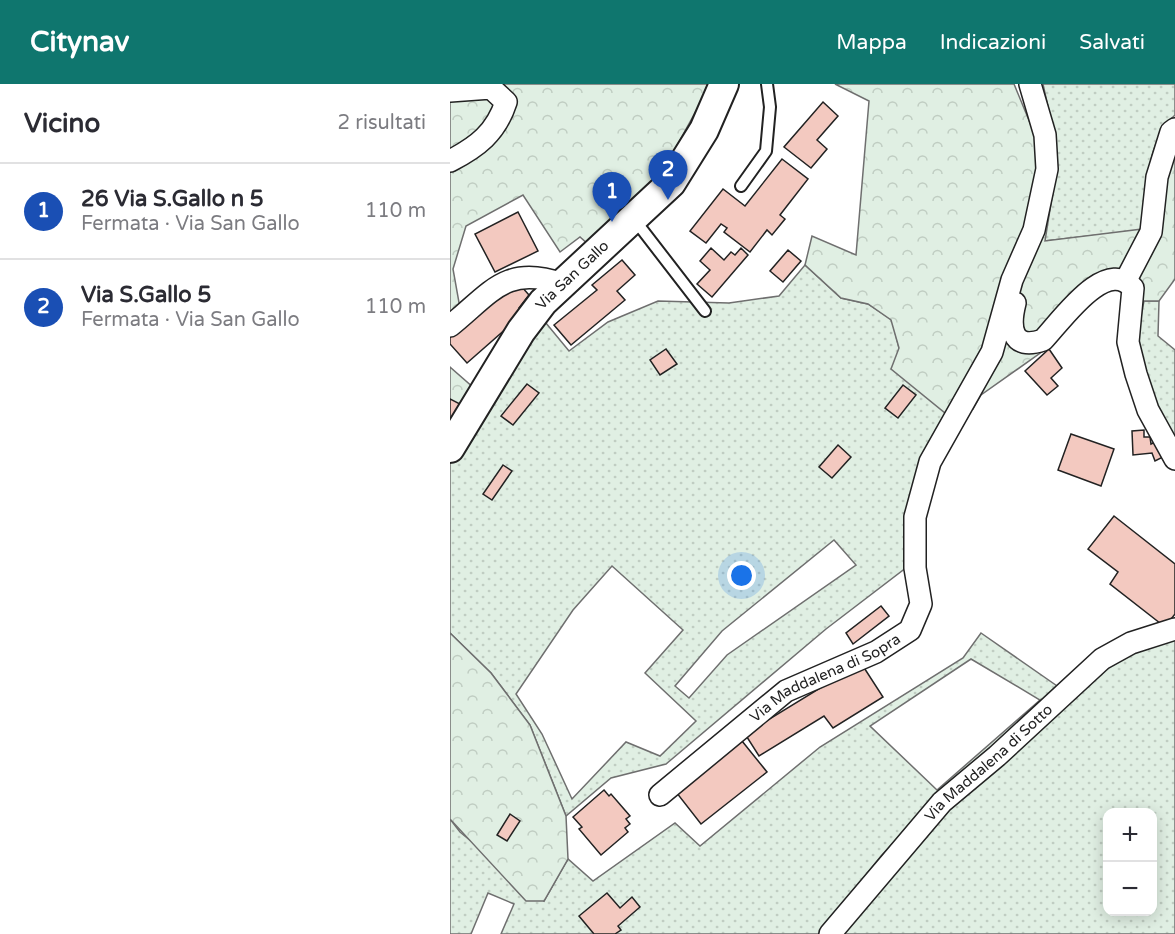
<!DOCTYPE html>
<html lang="it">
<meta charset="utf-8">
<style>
body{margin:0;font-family:"Varela Round",sans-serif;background:#f2f2f3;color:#2b2b33}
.controls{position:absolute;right:18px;bottom:18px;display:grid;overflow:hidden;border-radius:12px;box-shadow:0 3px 15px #0003}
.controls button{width:54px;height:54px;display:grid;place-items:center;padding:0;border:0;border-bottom:2px solid #e1e1e2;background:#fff;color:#2b2b33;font:30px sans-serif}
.you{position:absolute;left:292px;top:492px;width:21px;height:21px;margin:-15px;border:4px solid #fff;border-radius:50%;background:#1a73e8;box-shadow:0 0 0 9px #1a73e833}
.badge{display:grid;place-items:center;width:39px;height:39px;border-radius:50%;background:#0f766e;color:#fff;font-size:20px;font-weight:700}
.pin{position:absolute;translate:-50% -50px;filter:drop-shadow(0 2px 3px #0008)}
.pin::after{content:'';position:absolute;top:32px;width:21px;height:18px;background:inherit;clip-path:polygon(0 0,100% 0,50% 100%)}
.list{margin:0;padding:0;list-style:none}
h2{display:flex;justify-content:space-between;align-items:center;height:78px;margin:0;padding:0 24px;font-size:26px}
h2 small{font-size:20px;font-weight:400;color:#7c7c81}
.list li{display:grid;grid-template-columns:39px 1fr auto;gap:18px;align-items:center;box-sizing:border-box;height:96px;padding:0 24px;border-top:2px solid #e1e1e2}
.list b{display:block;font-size:22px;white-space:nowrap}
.list p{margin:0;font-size:20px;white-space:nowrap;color:#7c7c81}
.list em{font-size:20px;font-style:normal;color:#7c7c81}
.map{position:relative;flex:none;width:725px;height:850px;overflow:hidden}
header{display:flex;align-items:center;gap:36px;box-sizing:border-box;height:84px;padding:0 30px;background:#0f766e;color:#fff}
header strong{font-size:28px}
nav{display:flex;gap:33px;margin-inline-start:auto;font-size:21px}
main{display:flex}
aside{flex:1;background:#fff}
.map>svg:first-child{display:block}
</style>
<header>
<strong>Citynav</strong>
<nav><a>Mappa</a><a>Indicazioni</a><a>Salvati</a></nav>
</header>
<main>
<aside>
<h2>Vicino<small>2 risultati</small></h2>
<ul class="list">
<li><span class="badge" style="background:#1a4fb4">1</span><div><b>26 Via S.Gallo n 5</b><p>Fermata · Via San Gallo</p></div><em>110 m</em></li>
<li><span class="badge" style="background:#1a4fb4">2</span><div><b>Via S.Gallo 5</b><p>Fermata · Via San Gallo</p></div><em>110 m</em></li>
</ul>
</aside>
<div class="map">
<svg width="725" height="850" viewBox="0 0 725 850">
<defs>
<pattern id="grass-dots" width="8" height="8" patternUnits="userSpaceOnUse" patternTransform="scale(1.5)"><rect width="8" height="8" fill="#e0efe3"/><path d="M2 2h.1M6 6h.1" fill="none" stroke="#c0cdc2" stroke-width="1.8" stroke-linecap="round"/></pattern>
<pattern id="forest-crowns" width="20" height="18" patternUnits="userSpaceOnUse" patternTransform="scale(1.5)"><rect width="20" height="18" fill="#e0efe3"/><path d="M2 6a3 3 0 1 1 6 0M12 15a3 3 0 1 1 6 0" fill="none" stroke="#c0cdc2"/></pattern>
</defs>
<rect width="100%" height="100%" fill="#fff"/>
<!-- grass -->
<g fill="url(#grass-dots)" stroke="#6f6f6f" stroke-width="1.5" fill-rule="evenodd">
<path d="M593,0h132v31c-30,27 -28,77 -33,115l-98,11 12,-69 -2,-38z"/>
<path d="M355,181l36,33 27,6 24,16 7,28 51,69 -43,150 -81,62 -160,135 -55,14 -45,38 -36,-91 -39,-52 -41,-40v-174l91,-142 28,34 39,-29 50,-21 71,2 50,-7zM384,456l22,25 -129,90 -38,43 -14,-12 47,-55zM162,482l71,64 -38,43 51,48 -36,35 -34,-14 -54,57 -30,-65 -26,-40 57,-84z"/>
<path d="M694,217h15l-1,35 17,14v101c-29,-52 -45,-90 -31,-150z"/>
<path d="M531,549l79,55 -128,113 -51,55 -62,78h-318l13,-30 -26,-11 -17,41h-21v-115l10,13 84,69 24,-42 25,22 82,-58 25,23 120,-99 143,-89zM521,575l69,41 -103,90 -67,-64z"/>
<path d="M725,552v298h-338l114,-127 166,-149zM658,728h44v100h-44z"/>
</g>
<!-- forest -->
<g fill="url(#forest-crowns)" stroke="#6f6f6f" stroke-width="1.5">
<path d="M0,0h261l-46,83 -31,39 -45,39 -9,-8 -20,15 -37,-57 -57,31 -13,43 7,39 -10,15z"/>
<path d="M385,0h179l21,51 21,37 -11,69 97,-12 33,-79v129l-16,22h-33v-11l-9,-5 -24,15 -40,44 -72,51 -8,14 -14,-9 -9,17 -59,-48 8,-21 -8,-28 -23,-16 -27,-6 -36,-33 7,-29 44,19 13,-154z"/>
<path d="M0,283l25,22 -25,48z"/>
<path d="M0,549l41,40 39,52 36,91 2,43 -24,42h-18l-76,-82z"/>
</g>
<!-- building -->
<g fill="#f3c9c0" stroke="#222" stroke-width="1.5">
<path d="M373,18l15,14 -21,24 10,9 -16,19 -27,-21z"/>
<path d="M332,75l26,20 -28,36 5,4 -13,16 -5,-5 -17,22 -26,-20 3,-4 -6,-4 -15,19 -16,-12 33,-42 22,17z"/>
<path d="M68,128l20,39 -43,21 -20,-38z"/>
<path d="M261,164l13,12 7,-8 4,3 6,-7 7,7 -36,42 -15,-13 13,-14 -10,-9z"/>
<path d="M338,166l13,11 -18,21 -13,-11z"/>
<path d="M172,176l13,15 -18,16 8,9 -54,45 -17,-20 43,-35 -5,-5z"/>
<path d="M60,201l11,1 8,9 -10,13 5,5 -57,50 -17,-19v-7z"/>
<path d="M216,265l11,15 -17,11 -10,-15z"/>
<path d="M599,265l13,19 -11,10 7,8 -11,9 -22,-24z"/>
<path d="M77,300l12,9 -26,32 -12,-9z"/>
<path d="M453,301l13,10 -18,23 -13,-10z"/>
<path d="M0,315l10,5 -10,21z"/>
<path d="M694,346v7h6l1,7 4,-2 8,15 -8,4 -3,-8 -19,2 -1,-24z"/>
<path d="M621,350l43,15 -13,37 -43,-16z"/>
<path d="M388,361l13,12 -19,21 -13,-11z"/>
<path d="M53,381l9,6 -20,29 -9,-6z"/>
<path d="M664,432l61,48v50l-10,13 -55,-43 8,-12 -30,-23z"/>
<path d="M431,522l8,10 -36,28 -7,-11z"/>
<path d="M411,579l22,34 -50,31 -9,-12 -65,40 -14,-22z"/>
<path d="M292,657l25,31 -66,52 -25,-32z"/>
<path d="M154,706l5,6 2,-2 19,22 -4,3 4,5 -5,4 3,4 -27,23 -22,-26 3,-2 -9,-10z"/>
<path d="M60,730l10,7 -13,20 -10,-6z"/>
<path d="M157,809l13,15 12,-11 8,10 -22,19 3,4 -6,4h-21l-15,-18z"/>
</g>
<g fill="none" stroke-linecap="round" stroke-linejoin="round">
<defs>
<g id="lane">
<path d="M291,102l25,-35 4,-44 -3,-23"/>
<path d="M184,135l71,92"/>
</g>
<g id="street">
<path d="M0,7l41,-3 15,14c-10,31 -29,45 -56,59"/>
<path d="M676,196l25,-48 6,-55 14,-45 4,-3"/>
<path d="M565,219c-6,24 -4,48 28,37 19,-20 63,-84 90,-52l-5,54 8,32 12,36 27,49"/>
<path d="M0,242c41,-33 56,-62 112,-42"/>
<path id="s1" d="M210,711l126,-104 90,-39 34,-22 11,-26 -6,-36v-51l15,-55 62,-110 20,-72 22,-50 13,-61 -2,-34 -15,-51"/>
<path id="s2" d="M380,850l112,-132 55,-46 105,-97 29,-16 44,-14"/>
</g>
<g id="secondary">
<path id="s3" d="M0,364l71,-117 22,-29 128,-119 33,-53 20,-46"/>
</g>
</defs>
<!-- lane casing -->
<use href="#lane" stroke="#222" stroke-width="14"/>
<!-- street casing -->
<use href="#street" stroke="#222" stroke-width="24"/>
<!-- secondary casing -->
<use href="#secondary" stroke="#222" stroke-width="32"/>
<!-- lane -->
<use href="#lane" stroke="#fff" stroke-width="10"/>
<!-- street -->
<use href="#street" stroke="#fff" stroke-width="21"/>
<!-- secondary -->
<use href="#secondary" stroke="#fff" stroke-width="28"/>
</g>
<g text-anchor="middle" stroke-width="4.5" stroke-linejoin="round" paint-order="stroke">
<!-- street labels -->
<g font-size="15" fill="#222" stroke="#fff">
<text dy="5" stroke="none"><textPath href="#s3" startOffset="213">Via San Gallo</textPath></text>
<text dy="5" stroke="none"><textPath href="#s1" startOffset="204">Via Maddalena di Sopra</textPath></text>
<text dy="5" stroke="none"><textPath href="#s2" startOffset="234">Via Maddalena di Sotto</textPath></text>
</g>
</g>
</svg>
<div class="controls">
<button>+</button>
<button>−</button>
</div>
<div class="you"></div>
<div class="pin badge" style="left:162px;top:138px;background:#1a4fb4">1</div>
<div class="pin badge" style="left:218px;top:116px;background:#1a4fb4">2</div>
</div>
</main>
